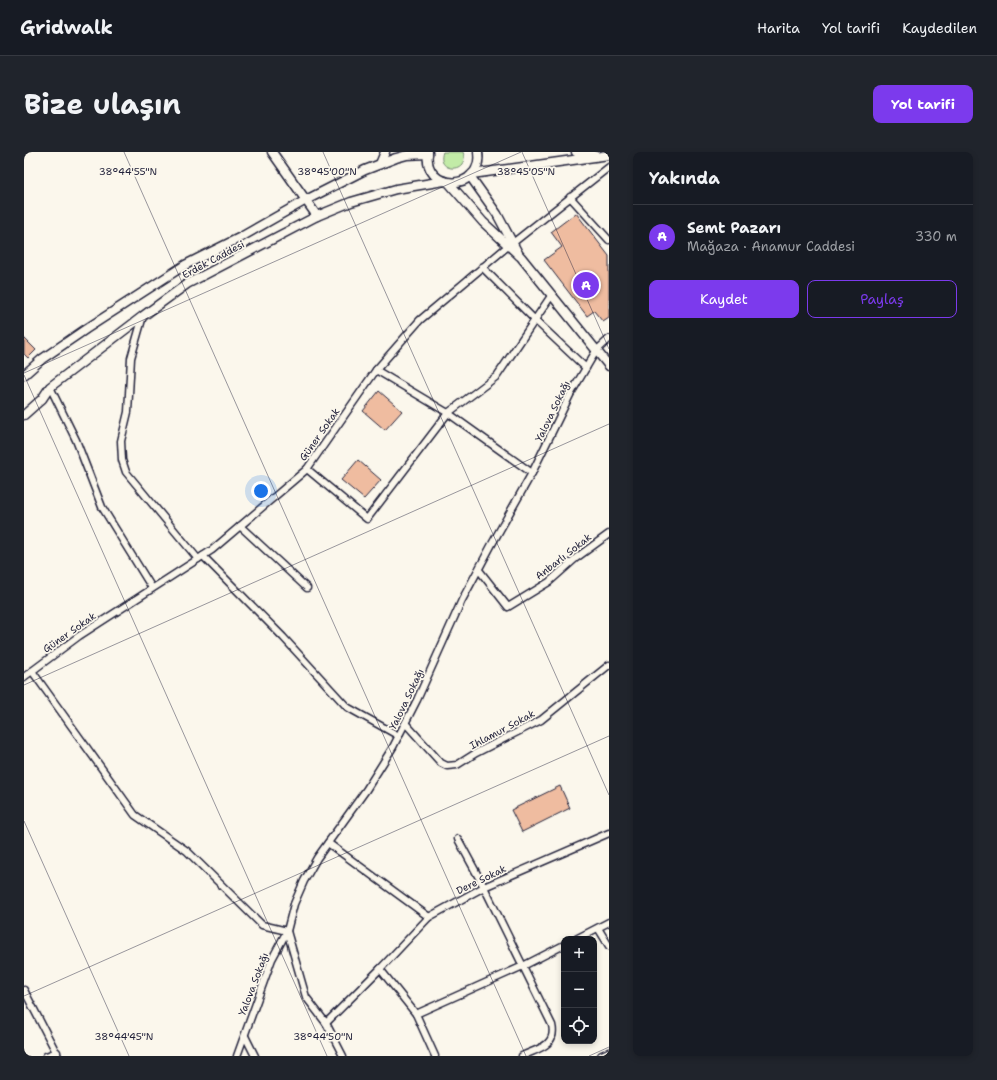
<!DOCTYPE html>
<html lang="tr">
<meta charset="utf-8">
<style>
body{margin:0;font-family:"Shantell Sans",sans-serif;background:#20242c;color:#f1f3f6}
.controls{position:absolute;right:12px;bottom:12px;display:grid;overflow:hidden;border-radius:8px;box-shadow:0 2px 6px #0003}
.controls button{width:36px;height:36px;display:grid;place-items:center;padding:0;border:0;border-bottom:1px solid #363941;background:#171b24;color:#f1f3f6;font:20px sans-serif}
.you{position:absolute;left:237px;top:339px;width:14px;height:14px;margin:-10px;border:3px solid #fff;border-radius:50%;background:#1a73e8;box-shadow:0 0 0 6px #1a73e833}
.badge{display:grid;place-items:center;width:26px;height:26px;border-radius:50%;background:#7c3aed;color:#fff;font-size:13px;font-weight:700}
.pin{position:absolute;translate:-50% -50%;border:2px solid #fff;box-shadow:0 1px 4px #0006}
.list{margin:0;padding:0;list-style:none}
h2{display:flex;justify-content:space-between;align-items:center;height:52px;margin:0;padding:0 16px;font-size:17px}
h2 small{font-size:13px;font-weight:400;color:#9ea1a6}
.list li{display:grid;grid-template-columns:26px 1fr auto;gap:12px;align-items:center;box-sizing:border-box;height:64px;padding:0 16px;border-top:1px solid #363941}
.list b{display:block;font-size:15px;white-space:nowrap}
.list p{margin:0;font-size:13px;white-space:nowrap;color:#9ea1a6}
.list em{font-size:13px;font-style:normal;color:#9ea1a6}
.actions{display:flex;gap:8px;padding:12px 16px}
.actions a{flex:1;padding:9px 0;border:1px solid #7c3aed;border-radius:8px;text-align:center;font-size:14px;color:#7c3aed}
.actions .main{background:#7c3aed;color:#fff}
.icon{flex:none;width:22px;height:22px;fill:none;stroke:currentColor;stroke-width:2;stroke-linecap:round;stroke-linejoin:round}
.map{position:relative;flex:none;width:585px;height:904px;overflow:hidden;border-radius:8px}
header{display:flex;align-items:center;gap:24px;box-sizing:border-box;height:56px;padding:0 20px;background:#171b24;border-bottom:1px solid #363941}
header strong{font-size:19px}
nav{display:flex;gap:22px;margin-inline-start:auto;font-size:14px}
.intro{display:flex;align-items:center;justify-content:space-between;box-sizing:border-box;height:96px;padding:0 24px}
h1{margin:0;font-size:28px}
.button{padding:10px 18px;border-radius:8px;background:#7c3aed;color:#fff;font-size:14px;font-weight:700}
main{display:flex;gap:24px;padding:0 24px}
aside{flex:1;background:#171b24;border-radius:8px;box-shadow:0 2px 6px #0003}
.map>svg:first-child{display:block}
</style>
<header>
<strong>Gridwalk</strong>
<nav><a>Harita</a><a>Yol tarifi</a><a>Kaydedilen</a></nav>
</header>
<div class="intro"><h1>Bize ulaşın</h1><a class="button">Yol tarifi</a></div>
<main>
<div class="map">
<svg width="585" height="904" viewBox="0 0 585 904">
<rect width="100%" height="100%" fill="#fbf7ec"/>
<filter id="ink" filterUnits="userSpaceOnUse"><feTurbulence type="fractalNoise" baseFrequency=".025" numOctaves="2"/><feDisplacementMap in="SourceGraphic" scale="8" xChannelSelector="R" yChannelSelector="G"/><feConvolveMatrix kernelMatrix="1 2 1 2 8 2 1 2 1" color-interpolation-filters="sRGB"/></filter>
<g filter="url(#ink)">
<!-- green -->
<path fill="#c2eba7" stroke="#728671" d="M419,0h20c7,22 -28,21 -20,0z"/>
<!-- building -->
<g fill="#efbca0" stroke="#22223b">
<path d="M552,61l33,43v62l-6,4 -9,-11 -7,5 -43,-56 18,-13 -11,-15z"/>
<path d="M0,186l12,12 -8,8 -4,-4z"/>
<path d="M355,239l23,20 -17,19 -22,-19z"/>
<path d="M334,308l23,20 -17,19 -23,-19z"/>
<path d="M536,634l10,22 -48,24 -11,-22z"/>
</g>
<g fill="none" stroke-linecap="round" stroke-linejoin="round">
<defs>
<g id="minor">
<path d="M546,45l39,43"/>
<path d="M490,90l95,-75"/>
<path d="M458,115l53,53 51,48"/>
<path d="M119,164l-12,42 -3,54 -7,29 1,19 4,12 72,87"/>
<path d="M352,218l72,43 84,60"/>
<path d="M26,235l26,53 26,67 50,81"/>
<path d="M283,317l60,50 81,-106 49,-37 54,-80"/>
<path d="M216,374l67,62"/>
<path d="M179,404l80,81 64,70 52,29"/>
<path d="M455,418l29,37 41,-25 27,-24 33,-24"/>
<path d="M8,519l103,144 52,36 75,74 25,6 19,66 20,26 17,33"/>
<path d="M0,525l55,-41 133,-86 95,-81 69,-99 44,-50 88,-74"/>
<path d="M382,572l35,39 6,3 10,-1 19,-12 65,-33 68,-55"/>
<path d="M434,687l26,48 68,138c5,21 -15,24 -30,31"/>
<path d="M304,691l101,74"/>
<path d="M574,776l11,18"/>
<path d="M552,787l33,-17"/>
<path d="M356,817l36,45"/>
<path d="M0,838l34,66"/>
<path d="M302,871l54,-54 49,-52 55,-30 125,-54"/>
<path d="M221,884l10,20"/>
<path d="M22,904l11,-4"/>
<path d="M213,904l35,-97 15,-28 7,-27 10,-23 13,-23 49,-68 27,-43 24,-47 45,-100 30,-56 40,-71 38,-78 26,-44 13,-12"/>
<path d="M411,904l-19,-42 107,-48 41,-21"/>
</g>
<g id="tertiary">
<path d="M248,0l45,64"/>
<path d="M404,0c-6,41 56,40 50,0"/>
<path d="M552,0l18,3"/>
<path d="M356,12l5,-12"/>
<path d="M448,22l137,-19"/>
<path d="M446,24l27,38 22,41"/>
<path d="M425,31l34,39 38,35 88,109"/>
<path d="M0,223l18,-16 44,-30 99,-64 56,-28 65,-37 59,-30 31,-12 11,-3 21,-1"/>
<path d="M0,263l18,-16 8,-12 93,-71 44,-32 130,-68 34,-14 45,-13 48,-8"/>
<path d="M578,904l7,-3"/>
</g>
</defs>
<!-- minor casing -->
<use href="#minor" stroke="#22223b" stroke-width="9"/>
<!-- tertiary casing -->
<use href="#tertiary" stroke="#22223b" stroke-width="11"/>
<!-- minor -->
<use href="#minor" stroke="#fbf7ec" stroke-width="6"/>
<!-- tertiary -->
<use href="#tertiary" stroke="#fbf7ec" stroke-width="8"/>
</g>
</g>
<!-- ticks -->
<path fill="none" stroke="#22223b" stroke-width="1" stroke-opacity="0.45" d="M100,0l402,904M299,0l286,643M498,0l87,197M0,221l497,-221M0,223l303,681M0,533l585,-261M0,669l105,235M0,844l585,-260M565,904l20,-9"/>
<g text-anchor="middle" stroke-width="3.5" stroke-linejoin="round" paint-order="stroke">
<!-- street labels -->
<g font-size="10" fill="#22223b" stroke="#fbf7ec">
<text transform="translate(189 107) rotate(-28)" y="4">Erdek Caddesi</text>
<text transform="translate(528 259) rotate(-64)" y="4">Yalova Sokağı</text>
<text transform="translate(295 282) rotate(-55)" y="4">Güner Sokak</text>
<text transform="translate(539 404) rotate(-38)" y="4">Anbarlı Sokak</text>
<text transform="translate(45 480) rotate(-35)" y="4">Güner Sokak</text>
<text transform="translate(382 547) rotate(-64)" y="4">Yalova Sokağı</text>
<text transform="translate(478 577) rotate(-28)" y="4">Ihlamur Sokak</text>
<text transform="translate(457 727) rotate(-26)" y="4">Dere Sokak</text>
<text transform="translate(229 832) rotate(-69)" y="4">Yalova Sokağı</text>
</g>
</g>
<g font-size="10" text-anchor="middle" fill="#22223b" stroke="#fbf7ec" stroke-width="3.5" stroke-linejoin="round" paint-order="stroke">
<text x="303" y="23">38°45'00"N</text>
<text x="104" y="23">38°44'55"N</text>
<text x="502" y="23">38°45'05"N</text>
<text x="100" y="888">38°44'45"N</text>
<text x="299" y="888">38°44'50"N</text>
</g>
</svg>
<div class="controls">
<button>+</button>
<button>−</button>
<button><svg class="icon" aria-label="locate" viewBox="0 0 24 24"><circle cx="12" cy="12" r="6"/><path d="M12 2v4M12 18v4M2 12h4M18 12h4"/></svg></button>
</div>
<div class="you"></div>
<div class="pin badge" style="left:562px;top:133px">A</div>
</div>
<aside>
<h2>Yakında<small></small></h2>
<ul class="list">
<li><span class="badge">A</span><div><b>Semt Pazarı</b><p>Mağaza · Anamur Caddesi</p></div><em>330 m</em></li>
</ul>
<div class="actions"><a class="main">Kaydet</a><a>Paylaş</a></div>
</aside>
</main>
